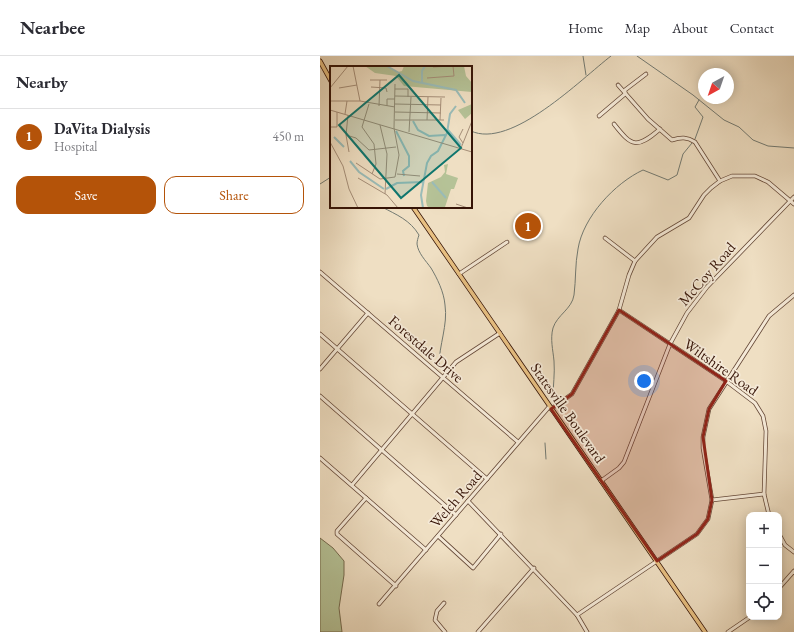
<!DOCTYPE html>
<meta charset="utf-8">
<style>
body{margin:0;font-family:"EB Garamond",serif;background:#f7f7f7;color:#2b2b33}
.controls{position:absolute;right:12px;bottom:12px;display:grid;overflow:hidden;border-radius:8px;box-shadow:0 2px 10px #0003}
.controls button{width:36px;height:36px;display:grid;place-items:center;padding:0;border:0;border-bottom:1px solid #e1e1e2;background:#fff;color:#2b2b33;font:20px sans-serif}
.compass{position:absolute;left:378px;top:12px;width:36px;height:36px;border-radius:50%;background:#fff;box-shadow:0 2px 10px #0003;rotate:220deg}
.you{position:absolute;left:324px;top:325px;width:14px;height:14px;margin:-10px;border:3px solid #fff;border-radius:50%;background:#1a73e8;box-shadow:0 0 0 6px #1a73e833}
.badge{display:grid;place-items:center;width:26px;height:26px;border-radius:50%;background:#b45309;color:#fff;font-size:13px;font-weight:700}
.pin{position:absolute;translate:-50% -50%;border:2px solid #fff;box-shadow:0 1px 4px #0006}
.list{margin:0;padding:0;list-style:none}
h2{display:flex;justify-content:space-between;align-items:center;height:52px;margin:0;padding:0 16px;font-size:17px}
h2 small{font-size:13px;font-weight:400;color:#7c7c81}
.list li{display:grid;grid-template-columns:26px 1fr auto;gap:12px;align-items:center;box-sizing:border-box;height:56px;padding:0 16px;border-top:1px solid #e1e1e2}
.list b{display:block;font-size:15px;white-space:nowrap}
.list p{margin:0;font-size:13px;white-space:nowrap;color:#7c7c81}
.list em{font-size:13px;font-style:normal;color:#7c7c81}
.actions{display:flex;gap:8px;padding:12px 16px}
.actions a{flex:1;padding:9px 0;border:1px solid #b45309;border-radius:12px;text-align:center;font-size:14px;color:#b45309}
.actions .main{background:#b45309;color:#fff}
.icon{flex:none;width:22px;height:22px;fill:none;stroke:currentColor;stroke-width:2;stroke-linecap:round;stroke-linejoin:round}
.map{position:relative;flex:none;width:474px;height:576px;overflow:hidden}
header{display:flex;align-items:center;gap:24px;box-sizing:border-box;height:56px;padding:0 20px;background:#fff;border-bottom:1px solid #e1e1e2}
header strong{font-size:19px}
nav{display:flex;gap:22px;margin-inline-start:auto;font-size:14px}
main{display:flex}
aside{flex:1;background:#fff}
.map>svg:first-child{display:block}
</style>
<header>
<strong>Nearbee</strong>
<nav><a>Home</a><a>Map</a><a>About</a><a>Contact</a></nav>
</header>
<main>
<aside>
<h2>Nearby<small></small></h2>
<ul class="list">
<li><span class="badge">1</span><div><b>DaVita Dialysis</b><p>Hospital</p></div><em>450 m</em></li>
</ul>
<div class="actions"><a class="main">Save</a><a>Share</a></div>
</aside>
<div class="map">
<svg width="474" height="576" viewBox="0 0 474 576">
<rect width="100%" height="100%" fill="#efdfc3"/>
<filter id="stains"><feTurbulence type="fractalNoise" baseFrequency=".005" numOctaves="4"/><feColorMatrix values="0 0 0 0 .2 0 0 0 0 .09 0 0 0 0 .02 0 0 0 .5 -.17"/></filter>
<radialGradient id="worn" r=".72"><stop offset=".6" stop-color="#630" stop-opacity="0"/><stop offset="1" stop-color="#630" stop-opacity=".3"/></radialGradient>
<!-- green -->
<path fill="#b5c297" stroke="#766b4f" d="M0,482l13,10 11,13v14l-5,33 3,24h-22z"/>
<g fill="none" stroke-linecap="round" stroke-linejoin="round">
<!-- stream -->
<g stroke="#727971" stroke-width="1">
<path d="M263,0l3,19"/>
<path d="M317,0l56,39 31,25 15,7 14,13 15,6 26,2"/>
<path d="M151,75c40,19 110,-52 140,-75"/>
<path d="M375,83l8,-22 -8,-10 4,-7"/>
<path d="M0,128l11,-7"/>
<path d="M62,151c15,8 28,13 37,28 -1,3 -2,6 -2,9 1,9 9,17 14,24 6,10 13,24 14,37 3,20 -6,40 -6,60"/>
<path d="M233,342c0,-12 2,-25 1,-37 -1,-11 -4,-22 -1,-33 4,-13 19,-19 21,-33 2,-15 1,-31 4,-46 5,-32 37,-66 65,-79l25,10 9,-5 6,-21 9,-11"/>
<path d="M225,387l1,16"/>
</g>
<defs>
<g id="minor">
<path d="M298,29l30,34 24,21c9,-3 15,-3 23,2l25,39"/>
<path d="M279,60l26,-22v-4l21,-16"/>
<path d="M294,68c18,23 23,25 46,5"/>
<path d="M285,182l30,23"/>
<path d="M0,216l198,170"/>
<path d="M139,218l48,-32"/>
<path d="M299,254l107,71 29,22 8,13 3,15 -2,63 5,21"/>
<path d="M0,278l167,145"/>
<path d="M0,313l48,-56"/>
<path d="M0,340l136,119"/>
<path d="M231,353l21,-15 47,-84 10,-35 6,-14 22,-24 32,-19 15,-23 7,-7 9,-7 12,-5h23l13,6 26,22"/>
<path d="M0,402l106,92"/>
<path d="M281,425l18,-13 5,-6 46,-118 17,-31 20,-26 87,-90"/>
<path d="M32,429l104,-123 44,-29"/>
<path d="M46,442l-29,33v3l59,52"/>
<path d="M392,444l52,-6"/>
<path d="M148,445l109,114 10,17"/>
<path d="M459,478l6,11 9,7"/>
<path d="M118,480l35,32 28,-34"/>
<path d="M459,532l15,-17"/>
<path d="M124,547l-7,8 -2,9 10,12"/>
<path d="M59,548l170,-197"/>
<path d="M257,559l120,-81 11,-15 4,-19 -9,-52v-11l6,-28 60,-93 25,-21"/>
<path d="M158,576l56,-64"/>
<path d="M408,576l22,-15"/>
</g>
<g id="major">
<path d="M0,5l11,20"/>
<path d="M93,151l292,425"/>
</g>
</defs>
<!-- minor casing -->
<use href="#minor" stroke="#644736" stroke-width="4.5"/>
<!-- major casing -->
<use href="#major" stroke="#361407" stroke-width="5"/>
<!-- minor -->
<use href="#minor" stroke="#f5ead8" stroke-width="3"/>
<!-- major -->
<use href="#major" stroke="#e8c082" stroke-width="3.5"/>
</g>
<!-- marked area -->
<path fill="#8f2418" fill-opacity="0.2" stroke="#8f2418" stroke-width="3" stroke-linejoin="round" d="M299,254l107,71 -17,28 -6,28 9,63 -4,19 -11,15 -40,27 -106,-152 21,-15z"/>
<g text-anchor="middle" stroke-width="3.5" stroke-linejoin="round" paint-order="stroke">
<!-- street labels -->
<g font-size="15" fill="#361407" stroke="#f5ead8">
<text transform="translate(387 218) rotate(-49)" y="5">McCoy Road</text>
<text transform="translate(106 293) rotate(41)" y="5">Forestdale Drive</text>
<text transform="translate(401 311) rotate(35)" y="5">Wiltshire Road</text>
<text transform="translate(248 357) rotate(55)" y="5">Statesville Boulevard</text>
<text transform="translate(136 443) rotate(-49)" y="5">Welch Road</text>
</g>
</g>
<!-- overview -->
<g transform="translate(10 10)">
<rect width="142" height="142" fill="#efdfc3"/>
<path d="M35,0h22l11,6 4,-1 2,-5h60l2,10 6,7v9l-68,-6 -8,-10 -21,-3zM142,38v9l-7,6 -7,-9zM118,98l-2,10 12,4 -4,11h-3l-6,18 -15,1 -3,-2 -1,-5 2,-18 13,-6 4,-5 -1,-7z" fill="#b5c297"/>
<path fill="none" stroke="#9abcb8" stroke-width="2" d="M57,0l26,15 43,9 9,13M92,16v-11l3,-5M83,55l5,9 11,6 16,-1M118,64l13,15M66,65l13,25v10l-6,5 1,5M4,71l10,10M20,95l9,11 25,17M102,116l14,16M56,123l11,-6 26,-1M93,142l-2,-13 6,-32 4,-7 7,-5 9,-18 3,-19 6,-8"/>
<path fill="none" stroke="#a58e78" stroke-width="1" d="M23,0l7,35 35,6M103,1l18,-1M97,12l27,-2 -1,-10M40,14h17M41,21l15,1 1,4M0,22l18,-22M9,22l18,-3M65,23h13v8M65,30l50,1M0,35h30M39,38l-7,23 12,17 2,20 -4,10M65,38l46,1M49,40l1,-26M57,40v-7h8M0,44l142,42M65,46l46,1M15,48l2,-13M18,49l-2,20 3,17M65,54h49M97,54l1,-23M110,54l1,-22M50,59l7,29 -2,40M0,61h7v-15M64,62l1,-44M79,66l2,-35M16,69l10,3 13,12 27,-3M0,76l13,24 6,23 9,19M133,77l-4,-6 4,-8M131,82l11,-27M26,97l24,16 15,-2 4,-22 -5,-27M67,108l23,2M28,112l29,17 11,13M126,138l12,4"/>
<path fill="#0f766e" fill-opacity="0.15" stroke="#0f766e" stroke-width="2" d="M69,9l62,73 -60,50 -62,-73z"/>
<rect width="142" height="142" fill="none" stroke="#361407" stroke-width="2"/>
</g>
<rect width="100%" height="100%" filter="url(#stains)"/>
<rect width="100%" height="100%" fill="url(#worn)"/>
</svg>
<div class="controls">
<button>+</button>
<button>−</button>
<button><svg class="icon" aria-label="locate" viewBox="0 0 24 24"><circle cx="12" cy="12" r="6"/><path d="M12 2v4M12 18v4M2 12h4M18 12h4"/></svg></button>
</div>
<svg class="compass" viewBox="-18 -18 36 36"><path d="M0-13l5 13h-10z" fill="#e53935"/><path d="M0 13l5-13h-10z" fill="#7c7c81"/></svg>
<div class="you"></div>
<div class="pin badge" style="left:208px;top:170px">1</div>
</div>
</main>
